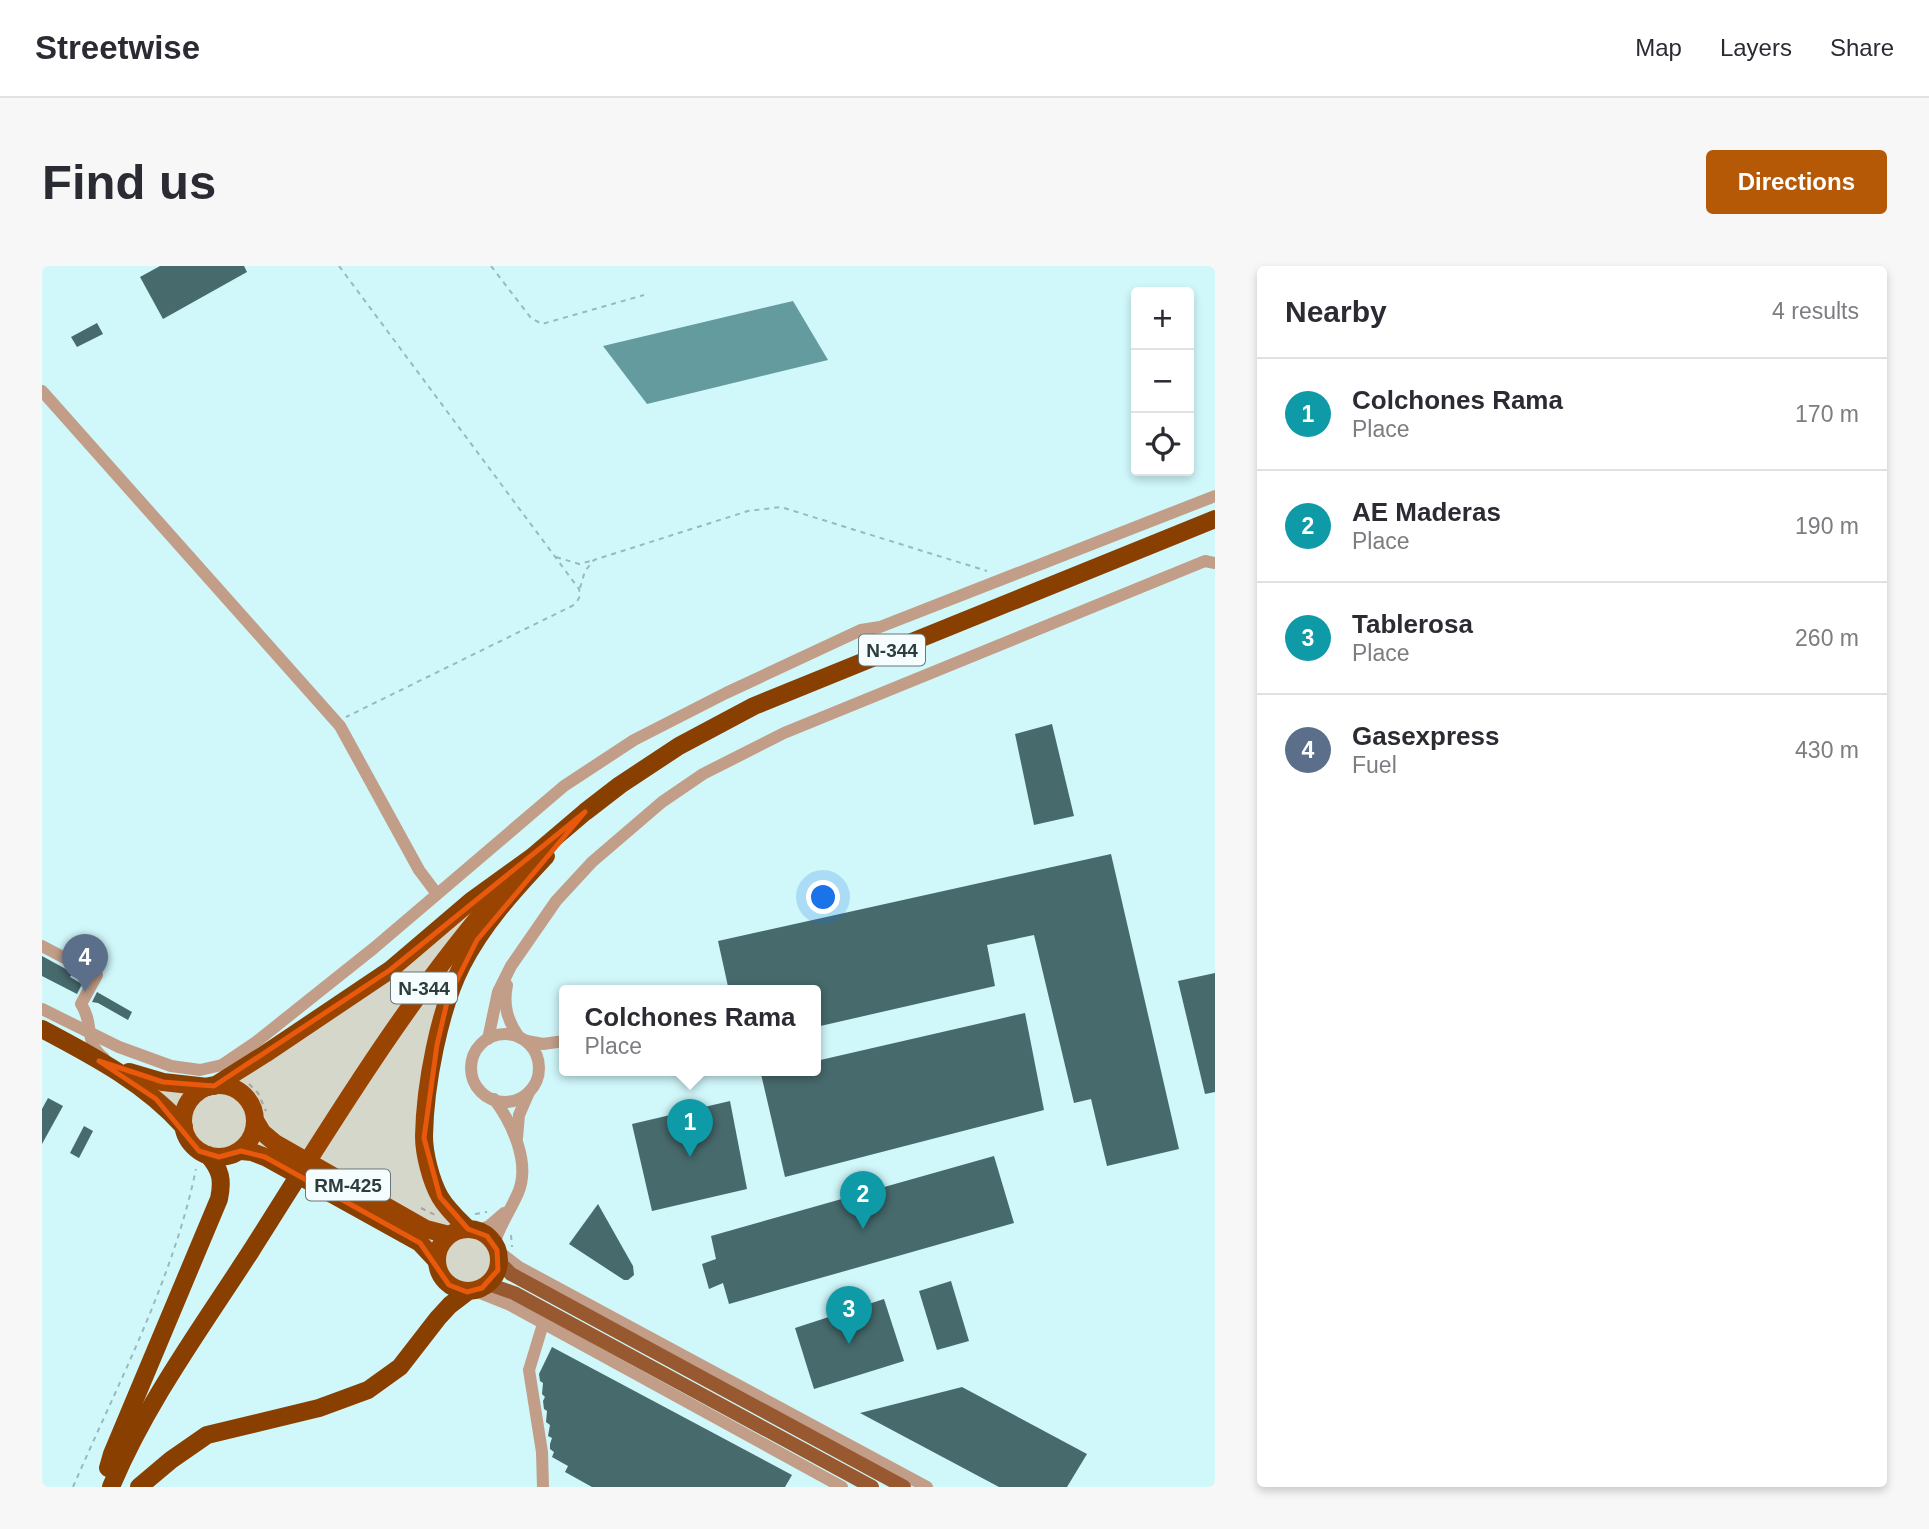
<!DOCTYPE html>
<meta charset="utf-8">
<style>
body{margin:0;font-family:Helvetica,sans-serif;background:#f7f7f7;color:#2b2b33}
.controls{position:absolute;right:21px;top:21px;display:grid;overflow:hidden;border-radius:7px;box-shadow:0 4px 10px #0003}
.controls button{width:63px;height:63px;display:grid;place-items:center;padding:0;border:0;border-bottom:2px solid #e1e1e2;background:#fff;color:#2b2b33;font:35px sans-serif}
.you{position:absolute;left:782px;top:632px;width:24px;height:24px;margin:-18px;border:5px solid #fff;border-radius:50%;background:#1a73e8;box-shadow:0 0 0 10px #1a73e833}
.badge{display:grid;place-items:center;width:46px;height:46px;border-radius:50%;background:#b65906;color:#fff;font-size:23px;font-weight:700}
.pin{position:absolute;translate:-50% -58px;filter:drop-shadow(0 2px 4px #0008)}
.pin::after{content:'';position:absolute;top:37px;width:24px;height:21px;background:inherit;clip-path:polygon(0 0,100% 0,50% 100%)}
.popup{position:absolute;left:517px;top:719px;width:262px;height:91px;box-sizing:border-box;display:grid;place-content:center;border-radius:7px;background:#fff;filter:drop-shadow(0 2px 5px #0005);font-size:23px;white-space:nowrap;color:#7c7c81}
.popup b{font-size:26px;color:#2b2b33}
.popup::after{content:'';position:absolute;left:50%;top:100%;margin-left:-14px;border:14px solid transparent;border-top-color:#fff}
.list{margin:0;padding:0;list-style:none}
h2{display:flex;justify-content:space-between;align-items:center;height:91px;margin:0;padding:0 28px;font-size:30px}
h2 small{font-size:23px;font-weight:400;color:#7c7c81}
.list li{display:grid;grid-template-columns:46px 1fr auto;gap:21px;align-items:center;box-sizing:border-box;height:112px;padding:0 28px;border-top:2px solid #e1e1e2}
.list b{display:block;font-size:26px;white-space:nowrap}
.list p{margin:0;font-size:23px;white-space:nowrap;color:#7c7c81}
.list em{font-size:23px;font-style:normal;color:#7c7c81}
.icon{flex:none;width:38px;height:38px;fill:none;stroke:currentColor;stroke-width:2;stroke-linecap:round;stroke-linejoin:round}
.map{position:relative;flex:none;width:1173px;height:1221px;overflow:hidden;border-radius:7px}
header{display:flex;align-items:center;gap:42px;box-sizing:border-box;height:98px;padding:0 35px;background:#fff;border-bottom:2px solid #e1e1e2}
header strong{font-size:33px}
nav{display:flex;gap:38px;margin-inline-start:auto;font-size:24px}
.intro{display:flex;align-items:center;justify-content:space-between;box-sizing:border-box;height:168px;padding:0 42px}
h1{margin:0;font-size:49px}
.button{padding:18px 32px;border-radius:7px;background:#b65906;color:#fff;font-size:24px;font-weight:700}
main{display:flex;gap:42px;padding:0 42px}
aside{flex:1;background:#fff;border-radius:7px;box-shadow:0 4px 10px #0003}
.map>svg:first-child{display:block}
</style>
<header>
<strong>Streetwise</strong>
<nav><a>Map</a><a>Layers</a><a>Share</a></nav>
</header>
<div class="intro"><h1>Find us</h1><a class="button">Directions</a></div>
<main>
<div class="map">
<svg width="1173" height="1221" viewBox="0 0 1173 1221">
<rect width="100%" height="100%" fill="#d0f7fa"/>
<!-- water -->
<path fill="#639b9f" d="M751,35l35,59 -181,44 -44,-58z"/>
<!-- building -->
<g fill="#476a6d">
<path d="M118,0h84l3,6 -84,47 -23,-42z"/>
<path d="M55,57l6,11 -26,13 -6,-10z"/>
<path d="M1010,458l22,92 -40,9 -19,-91z"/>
<path d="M1069,588l68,295 -72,17 -16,-67 -17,4 -40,-168 -47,10 8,41 -179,41v-36h-87l-11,-50z"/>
<path d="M0,690l31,17 -3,4 12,7 -5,10 -35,-18z"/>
<path d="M1173,707v119l-10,2 -27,-113z"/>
<path d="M55,726l35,20 -4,8 -30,-17 -6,-1z"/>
<path d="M983,747l19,97 -259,67 -24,-103 10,-3h45v-10z"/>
<path d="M6,832l15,8 -21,38v-35z"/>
<path d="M688,835l17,88 -95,22 -20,-87z"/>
<path d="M42,860l9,5 -14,27 -9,-5z"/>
<path d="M952,890l20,67 -285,81 -6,-21 -14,6 -7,-25 14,-5 -5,-23z"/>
<path d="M556,938l35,62 1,9 -6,5h-4l-55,-36z"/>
<path d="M909,1015l18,60 -32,9 -18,-59z"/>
<path d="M842,1033l20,62 -90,28 -19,-61z"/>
<path d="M510,1081l240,128 -7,12h-193l-27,-15 3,-6 -16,-9 2,-5 -4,-3v-5l2,-6 -4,-2 2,-11 -4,-3 1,-11 -3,-2 -1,-8 2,-4 -3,-3 1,-11 -3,-2 -1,-7z"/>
<path d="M920,1121l125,67 -20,33h-68l-139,-74z"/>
</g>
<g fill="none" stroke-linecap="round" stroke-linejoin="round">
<!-- path -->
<g stroke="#9ab9bc" stroke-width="2" stroke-dasharray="5 5" stroke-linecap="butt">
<path d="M297,0l240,323c2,8 0,11 -7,17l-226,111"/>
<path d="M449,0l40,52 11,6 102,-29"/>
<path d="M514,291l23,7 12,-3"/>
<path d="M538,322l5,-17 9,-11 154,-49 33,-4 206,64"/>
<path d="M207,818l9,9 8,18"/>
<path d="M379,942l14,7"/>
<path d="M433,948l12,-2"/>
<path d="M469,969l1,12"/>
<path d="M31,1221c45,-104 100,-207 123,-318"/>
</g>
<!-- minor -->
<g stroke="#c29e88" stroke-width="12">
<path d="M0,125l298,335 79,144 18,24"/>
<path d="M0,680l55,29 -16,29c14,21 2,38 23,54"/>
<path d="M465,719c-4,20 0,35 12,52"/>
<path d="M0,743l77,38 52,19 29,4 22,-5 34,-23 118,-94 190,-162 70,-46 92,-47 135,-63 19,-3 335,-131"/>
<circle cx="463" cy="802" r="34"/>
<path d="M446,773l10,-47 13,-26 45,-65 36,-39 70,-60 41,-28 81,-41 421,-172 10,2"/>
<path d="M485,775l16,3 21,-3"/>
<path d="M452,833c18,24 37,64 24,94 -8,18 -18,32 -24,51"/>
<path d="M475,872l2,-23 10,-23"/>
<path d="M435,965l12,-5 15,-13"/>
<path d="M455,984l22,17 408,220"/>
<path d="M433,1025l35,14 332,182"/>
<path d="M501,1058l-14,46 13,82 1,35"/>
</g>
<!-- major -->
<g stroke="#995930" stroke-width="14">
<path d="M457,996l12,12 393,213"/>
<path d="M446,1018l26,9 358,194"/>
</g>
<!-- highway -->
<g stroke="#883f00" stroke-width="18">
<path d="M0,763c51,27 103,54 142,98"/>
<path d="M87,806l34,10 45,5"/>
<circle cx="177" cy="855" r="36"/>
<path d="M172,820l51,-32 125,-84 81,-69 61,-44 53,-45 35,-27 59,-39 75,-40 461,-187"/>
<path d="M214,856l6,10 13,11 151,86 23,6"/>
<path d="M199,885l11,1 13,5 155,86 16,17"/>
<circle cx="426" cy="994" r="31"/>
<path d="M426,963c-10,-10 -21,-20 -28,-32 -9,-16 -16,-43 -16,-61 1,-51 15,-126 38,-171 21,-41 52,-75 84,-109"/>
<path d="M66,1202l4,-14 107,-255c4,-19 2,-29 -11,-44"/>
<path d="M69,1221c35,-84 91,-160 140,-236 80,-126 158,-257 257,-368"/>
<path d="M97,1221l32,-27 36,-25 112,-27 49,-18 32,-23 38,-49 12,-13 17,-13"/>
</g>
</g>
<!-- marked area -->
<path fill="#e8590c" fill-opacity="0.2" stroke="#e8590c" stroke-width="5" stroke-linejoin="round" d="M543,546l-108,128 -29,58 -11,47 -13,93 16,59 28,32 19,7 10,14 1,20 -16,18 -15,4 -18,-7 -29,-42 -155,-86 -24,-6 -22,6 -20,-6 -43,-52 -57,-38 64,21 51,4 176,-116z"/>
<g text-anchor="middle" stroke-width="7" stroke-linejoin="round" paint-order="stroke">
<!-- shield labels -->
<g fill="#f5fdfe" stroke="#697677" stroke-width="2">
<rect x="817" y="368.5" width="66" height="31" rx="5"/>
<rect x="349" y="706.5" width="66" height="31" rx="5"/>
<rect x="264" y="903.5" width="84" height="31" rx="5"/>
</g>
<g font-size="19" font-weight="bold" fill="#2d3c3d">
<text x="850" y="391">N-344</text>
<text x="382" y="729">N-344</text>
<text x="306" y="926">RM-425</text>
</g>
</g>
</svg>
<div class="controls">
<button>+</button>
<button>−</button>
<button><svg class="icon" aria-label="locate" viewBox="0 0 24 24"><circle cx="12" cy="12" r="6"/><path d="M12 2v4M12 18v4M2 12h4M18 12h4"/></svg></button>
</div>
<div class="you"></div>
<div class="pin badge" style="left:648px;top:891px;background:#0f9aa8">1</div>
<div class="popup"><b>Colchones Rama</b>Place</div>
<div class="pin badge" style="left:821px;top:963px;background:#0f9aa8">2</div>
<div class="pin badge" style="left:807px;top:1078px;background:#0f9aa8">3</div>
<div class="pin badge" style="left:43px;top:726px;background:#5c6f8a">4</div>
</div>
<aside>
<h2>Nearby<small>4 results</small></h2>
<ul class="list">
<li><span class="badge" style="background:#0f9aa8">1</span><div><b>Colchones Rama</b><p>Place</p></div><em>170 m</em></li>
<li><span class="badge" style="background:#0f9aa8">2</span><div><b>AE Maderas</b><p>Place</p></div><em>190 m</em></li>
<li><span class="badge" style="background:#0f9aa8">3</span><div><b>Tablerosa</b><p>Place</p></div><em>260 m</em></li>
<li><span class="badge" style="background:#5c6f8a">4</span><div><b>Gasexpress</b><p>Fuel</p></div><em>430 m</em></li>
</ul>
</aside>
</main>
